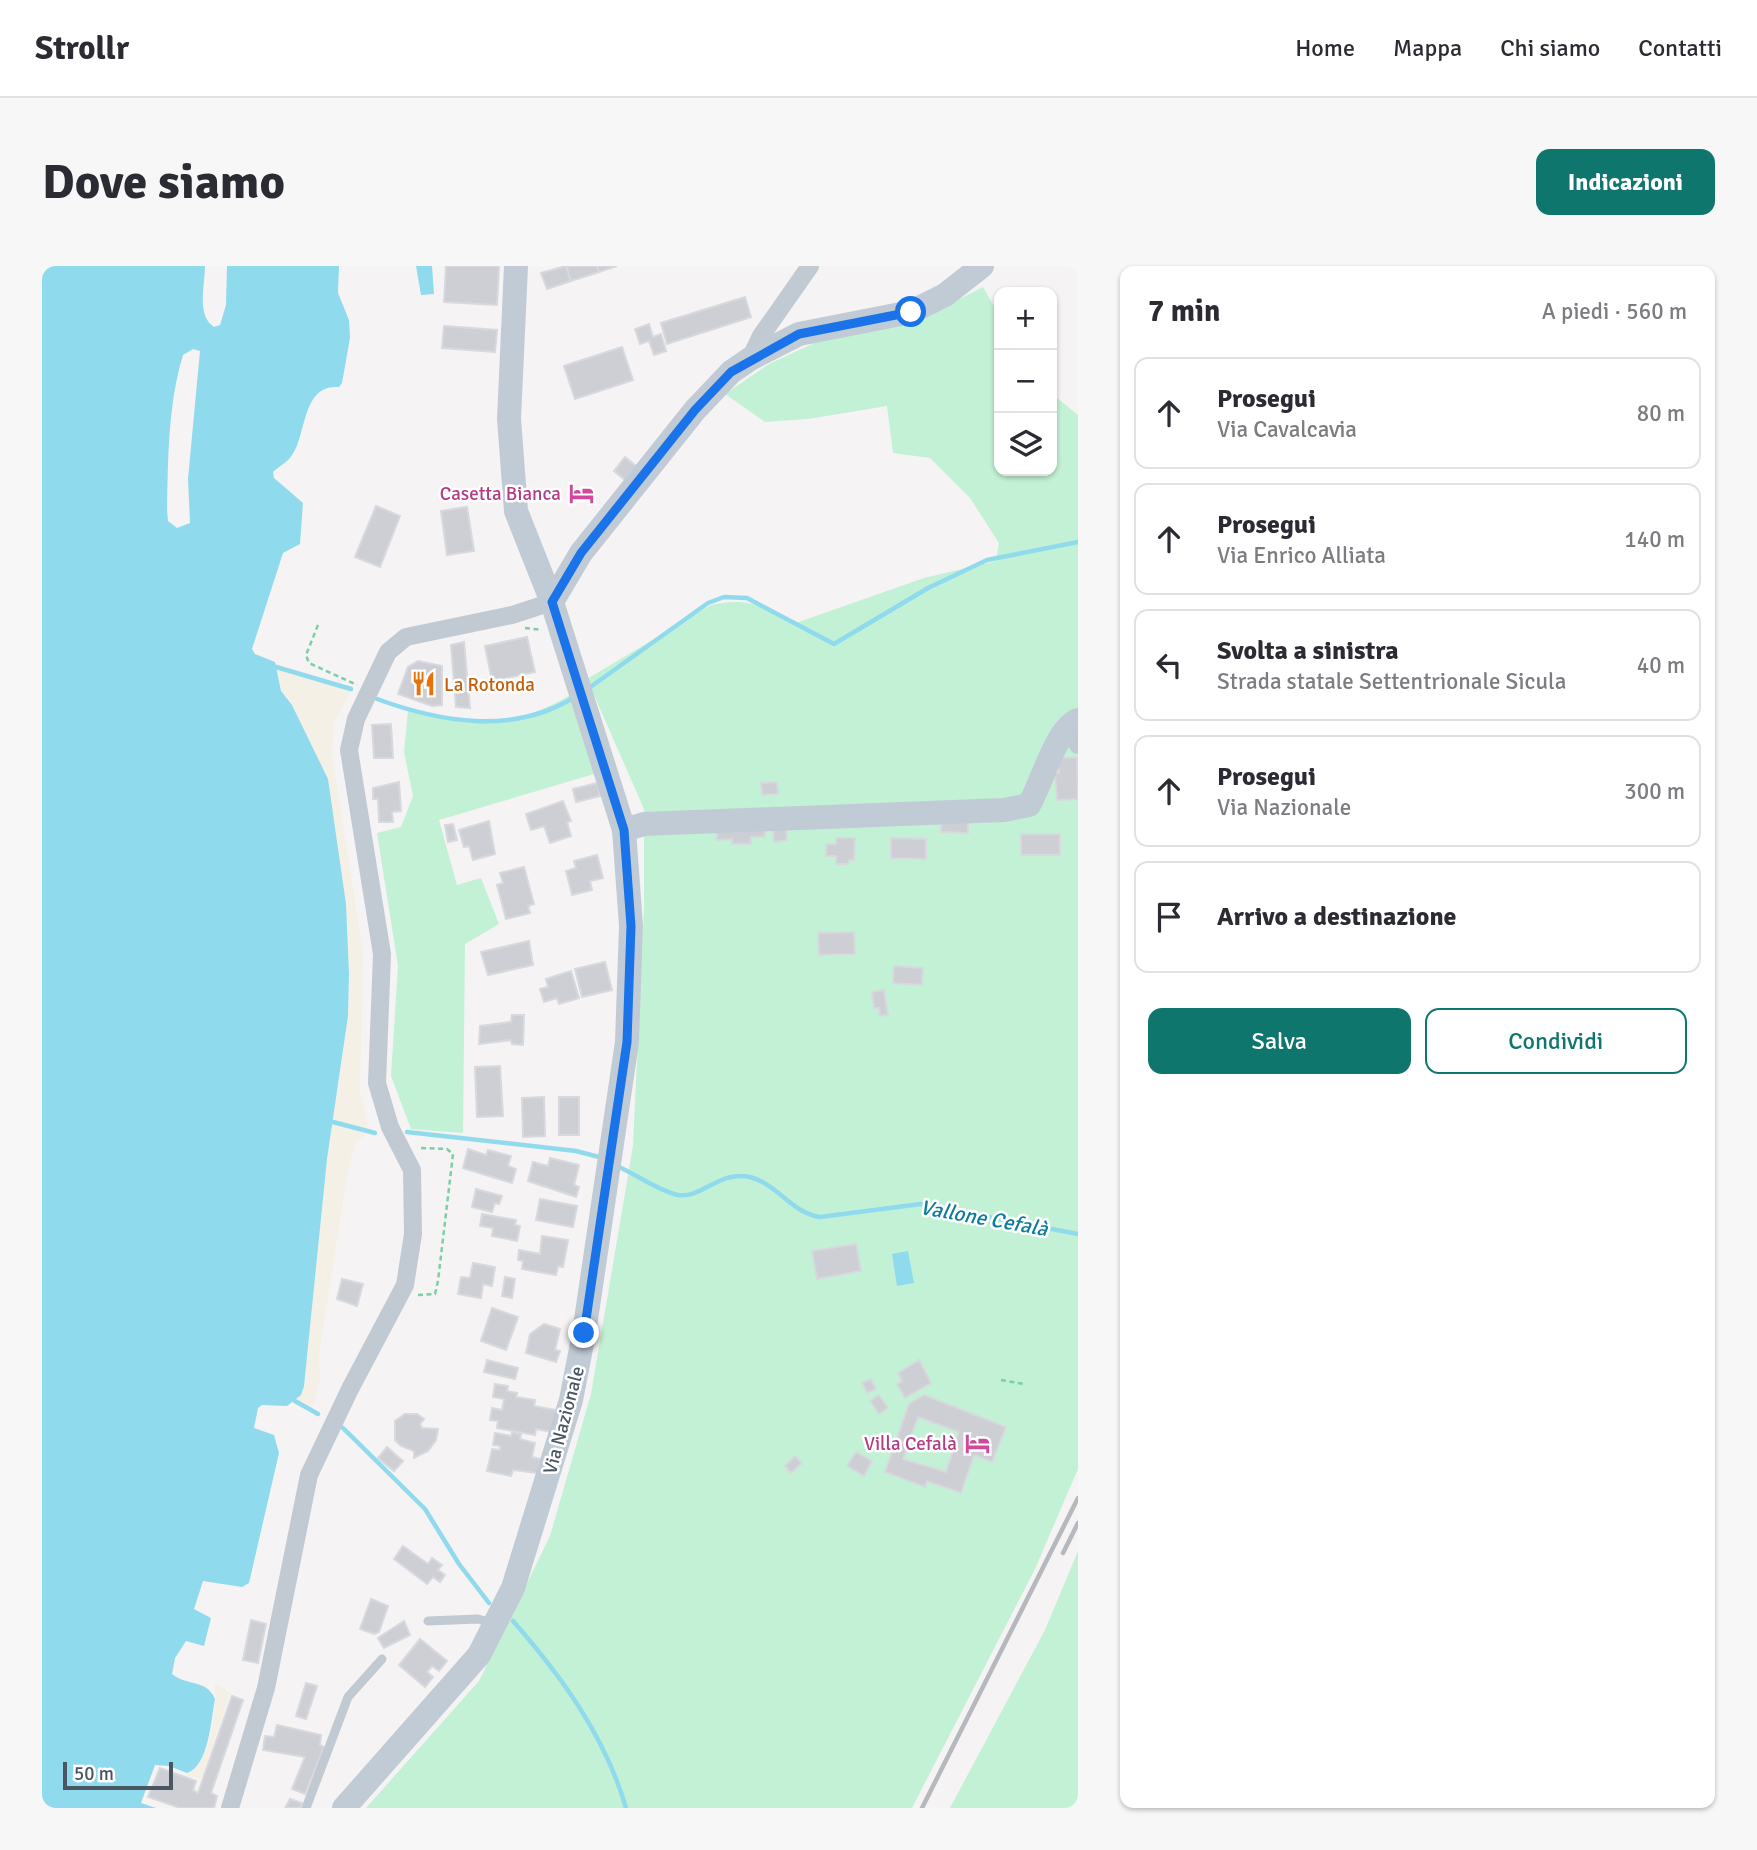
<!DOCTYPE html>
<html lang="it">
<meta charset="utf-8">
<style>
body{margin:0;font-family:Signika,sans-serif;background:#f7f7f7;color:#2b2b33}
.controls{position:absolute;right:21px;top:21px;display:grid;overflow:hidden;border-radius:14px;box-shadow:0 2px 5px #0004}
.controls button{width:63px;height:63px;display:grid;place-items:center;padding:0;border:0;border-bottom:2px solid #e1e1e2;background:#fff;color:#2b2b33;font:35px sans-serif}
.scale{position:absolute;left:21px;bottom:18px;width:110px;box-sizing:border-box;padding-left:7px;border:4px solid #4a5661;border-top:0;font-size:19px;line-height:24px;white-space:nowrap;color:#4a5661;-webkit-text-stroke:5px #fff;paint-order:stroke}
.stop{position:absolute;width:21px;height:21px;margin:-16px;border:5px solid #1a73e8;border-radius:50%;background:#fff}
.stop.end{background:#1a73e8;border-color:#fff;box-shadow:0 2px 7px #0008}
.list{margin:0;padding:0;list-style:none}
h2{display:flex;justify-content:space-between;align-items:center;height:91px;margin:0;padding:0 28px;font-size:30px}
h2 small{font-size:23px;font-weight:400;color:#7c7c81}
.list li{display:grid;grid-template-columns:46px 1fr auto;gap:21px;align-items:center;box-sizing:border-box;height:112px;margin:0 14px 14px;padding:0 14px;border:2px solid #e1e1e2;border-radius:14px}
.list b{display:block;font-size:26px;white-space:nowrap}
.list p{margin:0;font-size:23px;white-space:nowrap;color:#7c7c81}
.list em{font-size:23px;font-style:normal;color:#7c7c81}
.actions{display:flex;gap:14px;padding:21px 28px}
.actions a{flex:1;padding:16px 0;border:2px solid #0f766e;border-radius:14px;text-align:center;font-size:24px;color:#0f766e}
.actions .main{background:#0f766e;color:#fff}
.icon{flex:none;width:38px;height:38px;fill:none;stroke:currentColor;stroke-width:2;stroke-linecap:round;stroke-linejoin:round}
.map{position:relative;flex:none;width:1036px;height:1542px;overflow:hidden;border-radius:14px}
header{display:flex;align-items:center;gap:42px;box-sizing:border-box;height:98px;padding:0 35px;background:#fff;border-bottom:2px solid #e1e1e2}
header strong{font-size:33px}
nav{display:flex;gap:38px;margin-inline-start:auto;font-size:24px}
.intro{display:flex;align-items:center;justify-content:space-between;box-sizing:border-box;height:168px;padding:0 42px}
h1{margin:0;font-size:49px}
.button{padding:18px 32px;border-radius:14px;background:#0f766e;color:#fff;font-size:24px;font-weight:700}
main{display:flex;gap:42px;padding:0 42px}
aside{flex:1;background:#fff;border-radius:14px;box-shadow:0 2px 5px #0004}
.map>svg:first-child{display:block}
</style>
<header>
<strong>Strollr</strong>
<nav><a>Home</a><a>Mappa</a><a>Chi siamo</a><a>Contatti</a></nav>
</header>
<div class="intro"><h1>Dove siamo</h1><a class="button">Indicazioni</a></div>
<main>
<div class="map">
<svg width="1036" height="1542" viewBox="0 0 1036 1542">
<rect width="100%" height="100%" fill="#f5f3f3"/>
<!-- green -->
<g fill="#c3f1d5">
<path d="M941,21l16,28v156h53v-77l26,21v1054l-43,100 -123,239h-546l113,-127 71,-145 41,-142 42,-248 11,-238v-99l-57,-130 124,-74c37,-8 51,0 82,19l131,-46 72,-17 3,-18 -29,-45 -40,-40 -37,-5 -6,-47 -79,13 -43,3 -40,-28 44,-30 54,-25 88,-15z"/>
<path d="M528,429l24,79 -155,46 18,65 24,-7 18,46 -34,20 -2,189 -52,-4 -20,-53 7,-110 -21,-133 24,-6 12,-31 -9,-44 4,-41c55,16 111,16 162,-16z"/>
<path d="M1036,1285v257h-128l95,-178z"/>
</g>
<!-- sand -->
<g fill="#f5f0e5">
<path d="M233,397l77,25 -18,34 -2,32 31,199 -3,139 9,39 -14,12 -7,26 -29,186 1,26 -7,25 -22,-2 10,-9 3,-9 23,-227 21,-143 1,-42 -3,-71 -27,-142 -27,-57 -11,-13z"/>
<path d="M172,1417l16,10 -28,86 -17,-4c25,-8 34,-70 29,-92z"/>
</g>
<!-- water -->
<g fill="#90daee" fill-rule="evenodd">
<path d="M0,0h163c0,20 -9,49 9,61l6,-2 6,-20 1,-39h112l-1,27 11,27 1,18 -8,45 -3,4c-39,-3 -31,50 -49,71 -4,5 -12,9 -17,14l1,6 29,25 -3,41 -17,9 -31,96 3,5 20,8 6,29 11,14 36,74 18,125 3,70 -1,42 -21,143 -23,227 -3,9 -14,11 -25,-1 -4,3 -4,20 20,7 5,18 -30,130 -7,4 -39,-6 -9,28 17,9 -7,28 -18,-5 -11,17 -3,16c14,12 35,5 43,25 -4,20 -6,67 -28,74l-18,-7 -14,-1 -14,38 15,5h-114zM151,83l7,2 -12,128 2,44 -13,5 -9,-7 -1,-11c1,-51 1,-106 16,-155z"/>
<path d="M390,0l2,28 -13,1 -5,-29z"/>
<path d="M866,985l6,32 -17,3 -5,-32z"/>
</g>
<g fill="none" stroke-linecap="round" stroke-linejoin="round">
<!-- stream -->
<g stroke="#90daee" stroke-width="4.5">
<path d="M234,401l75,22"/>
<path d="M547,422l119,-85 16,-6 23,1 87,46 94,-56 59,-28 91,-18"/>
<path d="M335,433c63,23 135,36 196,-1"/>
<path d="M291,856l42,11"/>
<path d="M365,866l169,19 23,6"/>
<path d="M577,901c18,8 40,24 59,28 24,4 41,-25 72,-18 29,8 40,35 70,40l101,-13 157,30"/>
<path d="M253,1135l23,13"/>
<path d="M301,1162l82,81 34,55 30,39"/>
<path d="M471,1355c49,56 92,115 113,187"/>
</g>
</g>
<!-- building -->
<g fill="#cdcfd5" stroke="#d7d9de" stroke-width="2" fill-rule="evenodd">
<path d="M404,0h53l-2,39 -53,-3z"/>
<path d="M524,0h31l2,6 -28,9z"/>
<path d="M524,0l5,15 -24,8 -6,-16z"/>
<path d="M555,0h20l-18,6z"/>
<path d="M703,31l6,20 -84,27 -6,-21z"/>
<path d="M607,58l4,13 8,-3 5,17 -12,4 -5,-14 -9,3 -5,-15z"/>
<path d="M402,60l53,4 -2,22 -53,-4z"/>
<path d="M580,81l11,33 -58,19 -11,-33z"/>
<path d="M583,191l11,9 -11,14 -11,-9z"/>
<path d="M334,240l24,10 -20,51 -25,-10z"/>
<path d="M425,241l7,44 -27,4 -6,-44z"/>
<path d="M485,371l8,35 -43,9 -7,-35z"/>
<path d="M422,376l6,66 -14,-1 -5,-62z"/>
<path d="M376,395l24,5v39l-10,1 -34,-12 10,-27z"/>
<path d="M349,458l2,34h-19l-2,-33z"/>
<path d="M1035,491l1,42 -21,1 -2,-27h4l-1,-15z"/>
<path d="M357,516l2,29 -9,1 1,10h-14l-1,-23h-5v-11z"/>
<path d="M735,516l1,12 -16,1 -1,-12z"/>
<path d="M555,517l3,13 -24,6 -3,-13z"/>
<path d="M521,535l8,20 -4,1 4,14 -21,7 -6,-17 -13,4 -5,-16z"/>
<path d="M900,549l26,2v16l-27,-1z"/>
<path d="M447,555l6,33 -22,6 -4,-14 -5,1 -5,-17z"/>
<path d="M722,557l1,14h-14v7h-19v-5l-15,1 -1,-16z"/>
<path d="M411,558l4,16 -9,2 -3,-17z"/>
<path d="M744,559l1,15 -13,2 -1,-15z"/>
<rect x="979" y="568" width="39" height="21"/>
<path d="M794,572h19l-1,22h-5l-1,4h-12v-8h-10v-12h10z"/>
<path d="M849,572l35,1v20l-35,-1z"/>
<path d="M555,589l6,23 -13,3 2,9 -20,5 -6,-24 10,-3 -2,-7z"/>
<path d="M482,601l10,37 -6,2 2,7 -24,6 -9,-34 6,-2 -3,-10z"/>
<path d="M812,666l1,22 -36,1 -1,-22z"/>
<path d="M487,675l4,24 -45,10 -7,-23z"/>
<path d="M563,696l7,28 -30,7 -7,-28z"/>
<path d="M852,700l29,2 -1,17 -29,-2z"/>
<path d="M529,705l8,27 -20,6 -2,-6 -13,4 -4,-13 8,-2 -2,-8z"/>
<path d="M842,724l4,25 -8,1 -1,-8h-5l-2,-16z"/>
<path d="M470,749h12l-1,30 -11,-1 -1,-4 -32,4 1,-18 31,-4z"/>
<path d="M458,800l3,50 -26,1 -2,-50z"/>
<path d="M502,831l1,39 -22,1 -1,-39z"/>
<rect x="517" y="831" width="20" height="38"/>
<path d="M426,883l18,6 2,-5 23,6 -3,10 8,3 -4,14 -49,-15z"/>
<path d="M508,892l29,7 -5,20 5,2 -3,10 -48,-16 5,-19 15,4z"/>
<path d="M434,923l26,7 -3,8 -4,-1 -3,9 -20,-5z"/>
<path d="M498,933l37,7 -4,21 -37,-7z"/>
<path d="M440,948l34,6 -1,5 5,1 -3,15 -25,-5 1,-8 -13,-2z"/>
<path d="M500,970l26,4 -5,27 -5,-1 -2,9 -34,-6 1,-8 -5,-1 1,-10 21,4z"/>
<path d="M814,978l5,27 -44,8 -5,-28z"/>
<path d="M431,997l22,4 -3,19 -9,-2 -2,14 -23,-4 3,-17 9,1z"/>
<path d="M463,1011l10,2 -3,19 -10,-2z"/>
<path d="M300,1013l21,5 -6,22 -20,-7z"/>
<path d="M450,1042l26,9 -12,33 -25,-9z"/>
<path d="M502,1058l16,5 -5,21 5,1 -4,11 -30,-9 4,-19z"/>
<path d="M445,1094l31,8 -3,11 -31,-7z"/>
<path d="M877,1094l12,23 -26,15 -8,-14 5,-3 -4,-8z"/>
<path d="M829,1113l5,10 -9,4 -5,-10z"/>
<path d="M453,1118l13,2 -1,5 10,2 -1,4 19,3 -1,6 22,4 -4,22 -16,-3 -1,6 -38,-7 1,-7 -8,-1 2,-12 10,2 2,-11 -11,-2z"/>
<path d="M837,1129l9,13 -9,6 -9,-13z"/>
<path d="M882,1129l82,32 -14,35 -18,-7 -13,38 -34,-12 -2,6 -40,-15 24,-68zM876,1151l41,15 -13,40 -43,-13z"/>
<path d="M363,1148h12l7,5 -4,5 2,4 16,1 -2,11 -8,11 -14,7v-7l-13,-5 -6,-6v-19z"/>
<path d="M470,1166l9,2 -1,5 15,4 -3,14 8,2 -3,14 -24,-3 -2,6 -24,-5 5,-22 8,1v-4l-7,-1 2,-12 16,3z"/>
<path d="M345,1181l16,14 -9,10 -16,-13z"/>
<path d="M814,1186l16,9 -8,15 -17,-10z"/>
<path d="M753,1190l7,7 -11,10 -6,-7z"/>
<path d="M361,1280l25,18 4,-6 10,7 -4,5 7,5 -5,7 -7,-5 -6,7 -33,-25z"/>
<path d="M329,1333l17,7 -9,26 -5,2 -14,-5z"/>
<path d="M209,1354l15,4 -8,39 -15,-3z"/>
<path d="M362,1355l6,14 -26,13 -6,-10z"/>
<path d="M378,1373l27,22 -8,10 -7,-5 -5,6 6,5 -8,10 -26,-22z"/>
<path d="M264,1417l11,3 -11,33 -10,-3z"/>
<path d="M190,1430l11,4 -32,93 6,3 -3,12h-34l-32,-11 12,-29 36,13 -3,9 5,3z"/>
<path d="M235,1459l44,10 -1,10 4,2 -19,47 -13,-5 13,-32 -42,-7 2,-14 9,1z"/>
<path d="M248,1533l12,4 -2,5h-15z"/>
</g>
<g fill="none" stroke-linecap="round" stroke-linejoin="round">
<!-- path -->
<g stroke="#7ad0a6" stroke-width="2.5" stroke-dasharray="5 3.5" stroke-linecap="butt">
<path d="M276,359l-12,30 3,8 48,22"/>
<path d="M483,362l17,2"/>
<path d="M376,1029l17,-1 3,-13 15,-127 -6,-5 -27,-1"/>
<path d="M959,1114l23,4"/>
</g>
<!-- lane -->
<g stroke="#c1cad2" stroke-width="9">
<path d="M386,1355l50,-2 14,4"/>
<path d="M264,1542l42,-111 34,-38"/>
</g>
<!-- street -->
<g stroke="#c1cad2" stroke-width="18">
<path d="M708,93l11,-23 49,-70"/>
<path d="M1025,462l11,17"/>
<path d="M188,1542l36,-120 43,-213 41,-86 55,-104 8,-51 -1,-64 -22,-43 -13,-44 5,-129 -33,-204 7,-31 32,-67 18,-15 106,-22 40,-13"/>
</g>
<!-- secondary -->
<g stroke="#c1cbd6" stroke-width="24">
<path d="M510,336l29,-49 114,-143 36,-38 19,-13 49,-25 112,-22 34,-17 37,-29"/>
<path d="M582,564l20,-6 360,-14 25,-5c13,-22 27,-77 49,-85"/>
<path d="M302,1542l135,-153 34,-67 58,-188 13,-67 43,-291 4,-116 -7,-96 -72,-228 -36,-91 -7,-92 7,-153"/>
</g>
<!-- rail -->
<g stroke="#b5b8bd" stroke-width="4.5">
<path d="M1021,1287l15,-30"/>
<path d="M880,1542l156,-310"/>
</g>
</g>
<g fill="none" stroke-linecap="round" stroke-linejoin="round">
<!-- route -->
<path stroke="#1a73e8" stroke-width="9" d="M542,1067l43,-291 4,-116 -7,-96 -72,-228 29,-49 114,-143 36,-38 68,-38 112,-22"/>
</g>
<!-- icons -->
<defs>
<symbol id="hotel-bare" viewBox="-9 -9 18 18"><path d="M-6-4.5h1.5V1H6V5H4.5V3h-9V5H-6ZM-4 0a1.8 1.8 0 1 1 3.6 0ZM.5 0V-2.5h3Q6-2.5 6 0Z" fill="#d1479c" stroke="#fff" stroke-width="2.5" paint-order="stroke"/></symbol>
<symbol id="restaurant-bare" viewBox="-9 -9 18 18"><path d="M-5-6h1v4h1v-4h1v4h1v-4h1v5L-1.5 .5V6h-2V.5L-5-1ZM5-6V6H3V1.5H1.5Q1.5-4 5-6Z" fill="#e8710a" stroke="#fff" stroke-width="2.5" paint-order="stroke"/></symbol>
</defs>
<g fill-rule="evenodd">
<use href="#hotel-bare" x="522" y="210" width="35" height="35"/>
<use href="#restaurant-bare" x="364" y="400" width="35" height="35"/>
<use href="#hotel-bare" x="918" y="1160" width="35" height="35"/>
</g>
<g text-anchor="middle" stroke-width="5" stroke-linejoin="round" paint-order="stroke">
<!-- hotel labels -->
<g font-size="19" fill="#b23c85" stroke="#fff" text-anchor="end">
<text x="519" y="234">Casetta Bianca</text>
<text x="915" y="1184">Villa Cefalà</text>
</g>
<!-- food labels -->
<g font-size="19" fill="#c56008" stroke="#fff" text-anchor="start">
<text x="402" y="425">La Rotonda</text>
</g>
<!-- street labels -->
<g font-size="19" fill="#4a5661" stroke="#fff">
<text transform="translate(521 1154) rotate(-75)" y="7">Via Nazionale</text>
</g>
<!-- water labels -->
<g font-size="21" font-style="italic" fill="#0c7c9b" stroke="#fff">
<text transform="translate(942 952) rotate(10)" y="7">Vallone Cefalà</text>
</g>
</g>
</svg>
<div class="controls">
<button>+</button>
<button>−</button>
<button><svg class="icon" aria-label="layers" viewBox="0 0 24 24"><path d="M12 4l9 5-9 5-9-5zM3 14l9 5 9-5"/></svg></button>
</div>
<div class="scale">50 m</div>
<div class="stop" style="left:869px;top:46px"></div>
<div class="stop end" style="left:542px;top:1067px"></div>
</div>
<aside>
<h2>7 min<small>A piedi · 560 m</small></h2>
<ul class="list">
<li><svg class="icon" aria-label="ahead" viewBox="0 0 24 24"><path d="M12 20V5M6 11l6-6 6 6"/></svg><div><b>Prosegui</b><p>Via Cavalcavia</p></div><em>80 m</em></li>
<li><svg class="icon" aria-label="ahead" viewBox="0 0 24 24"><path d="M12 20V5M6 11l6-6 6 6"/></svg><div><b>Prosegui</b><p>Via Enrico Alliata</p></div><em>140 m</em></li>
<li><svg class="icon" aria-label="left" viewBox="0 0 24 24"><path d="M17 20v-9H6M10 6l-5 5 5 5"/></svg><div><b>Svolta a sinistra</b><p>Strada statale Settentrionale Sicula</p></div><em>40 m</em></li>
<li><svg class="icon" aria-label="ahead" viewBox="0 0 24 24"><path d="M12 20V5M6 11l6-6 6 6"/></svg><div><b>Prosegui</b><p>Via Nazionale</p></div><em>300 m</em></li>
<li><svg class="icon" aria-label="arrive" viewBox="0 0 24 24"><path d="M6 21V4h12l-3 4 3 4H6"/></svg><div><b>Arrivo a destinazione</b></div></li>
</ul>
<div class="actions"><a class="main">Salva</a><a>Condividi</a></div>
</aside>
</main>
